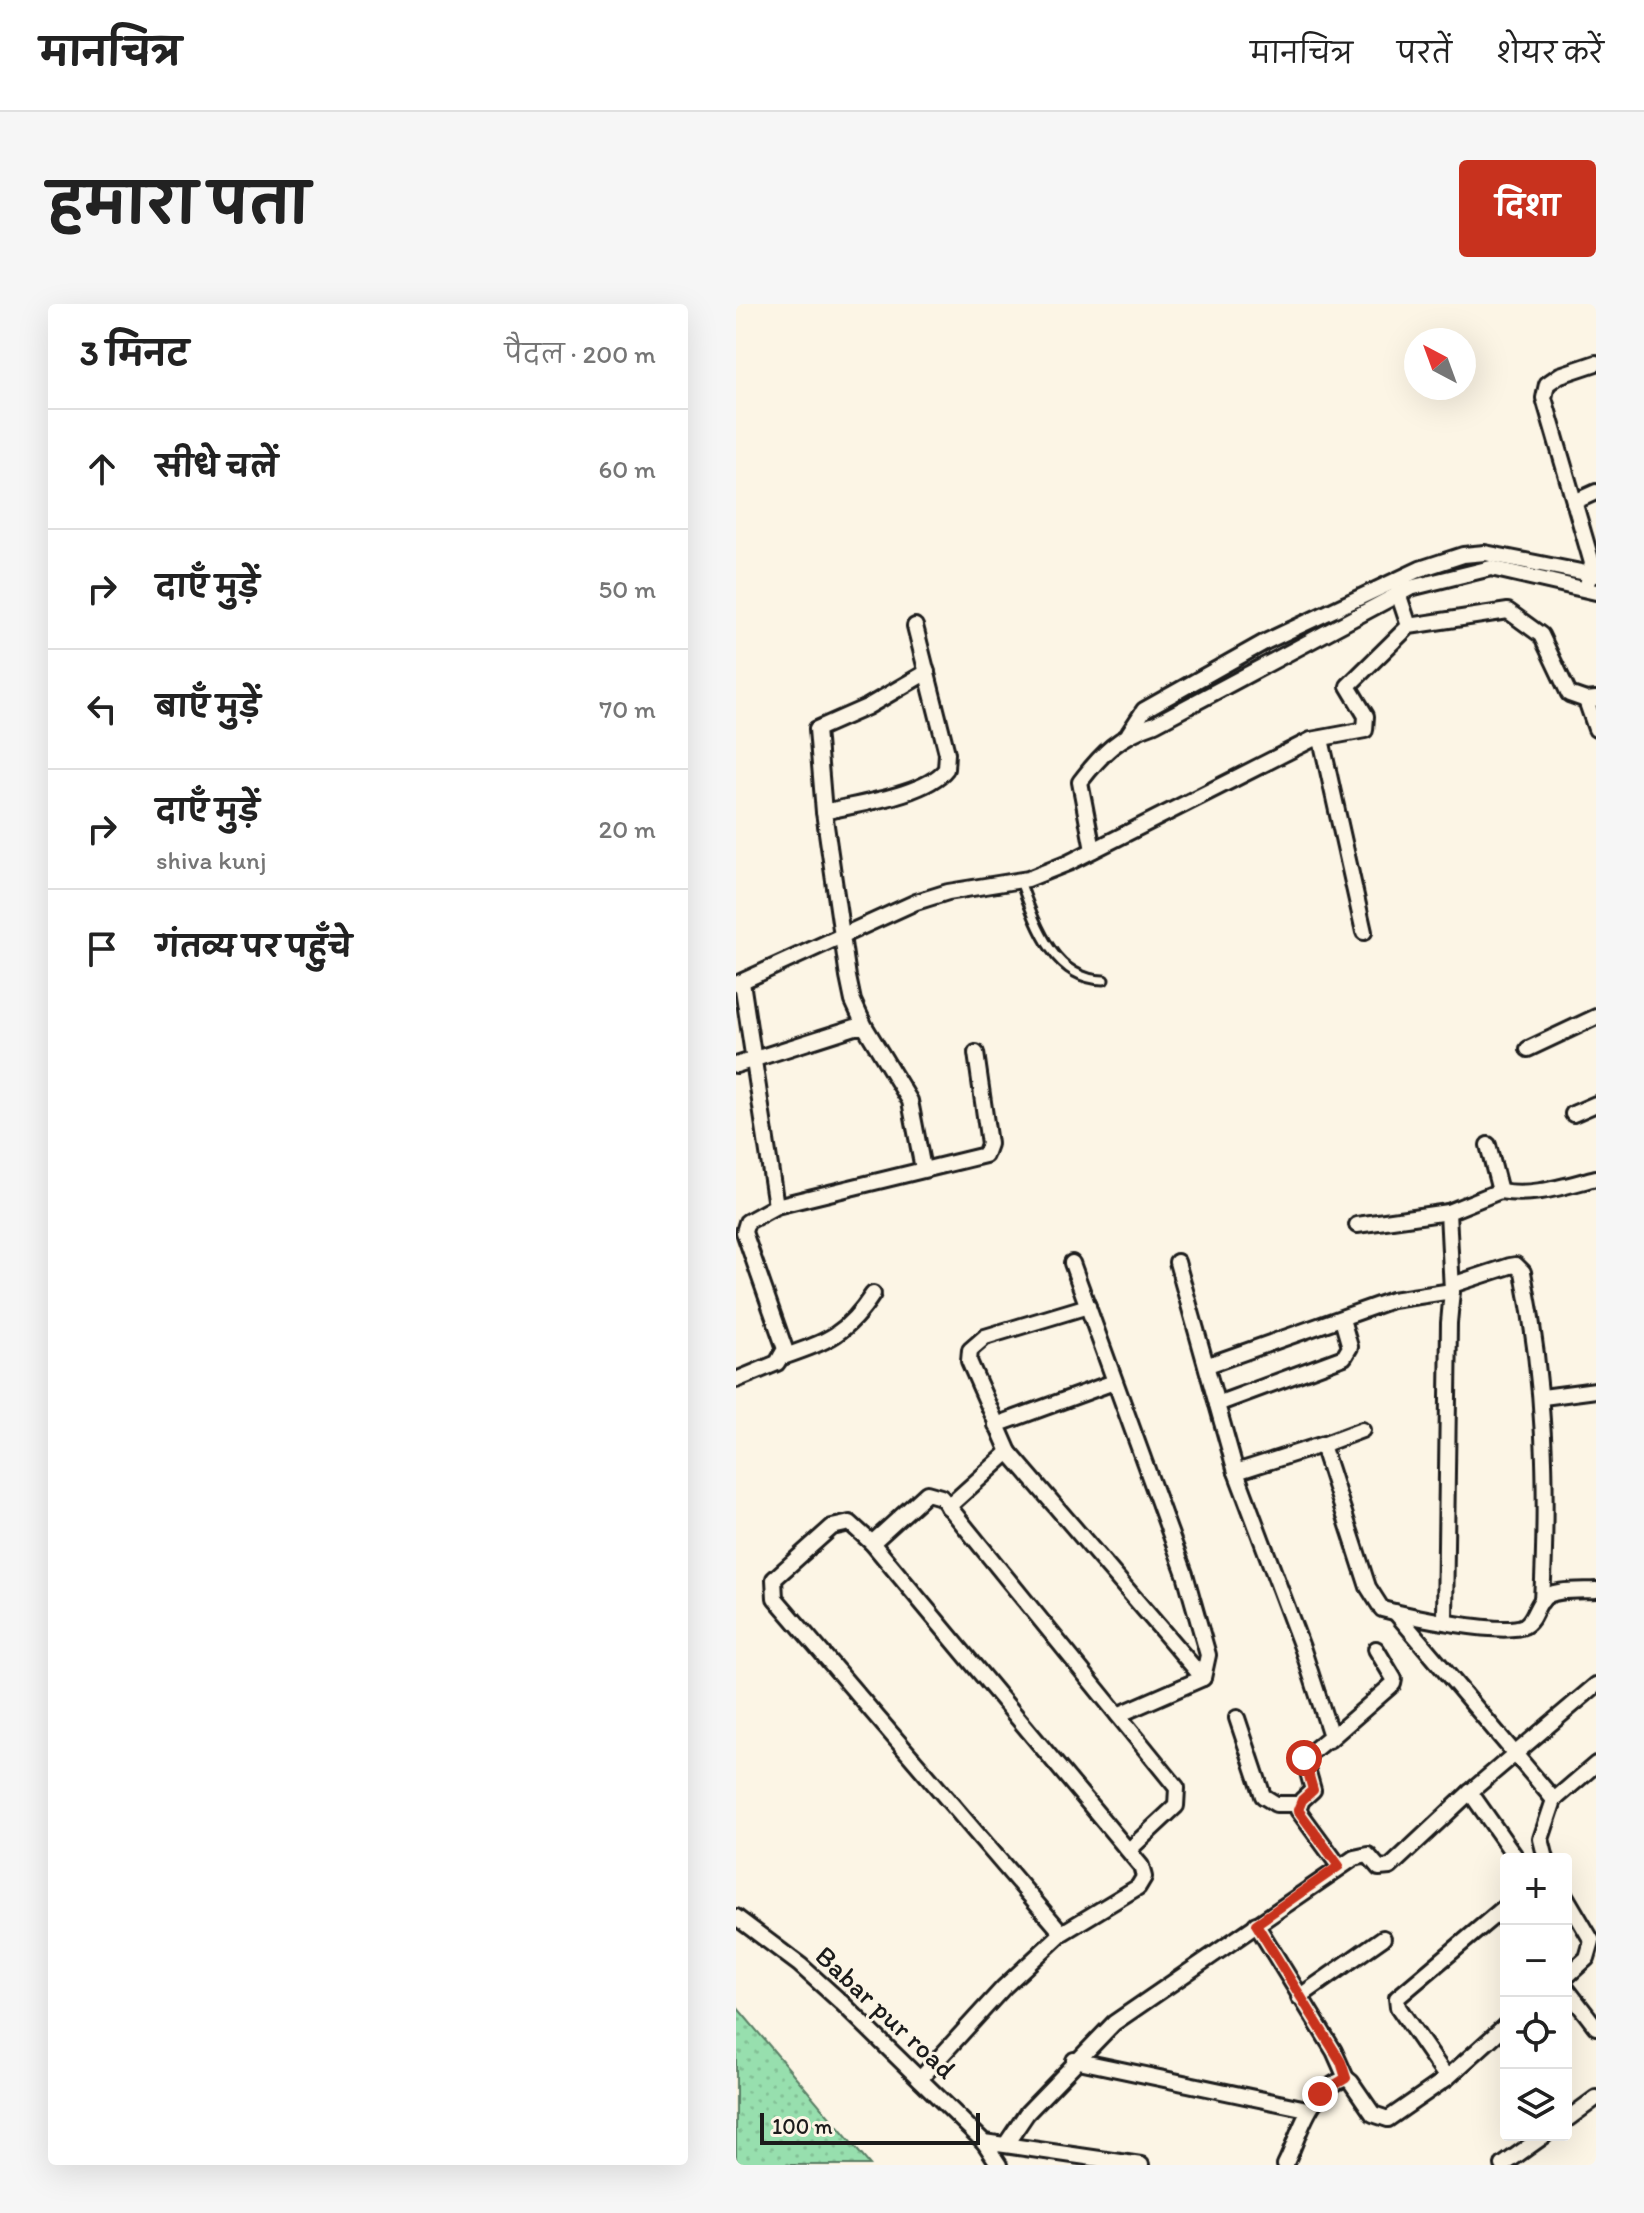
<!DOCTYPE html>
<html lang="hi">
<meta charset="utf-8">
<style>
body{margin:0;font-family:Itim,"Playpen Sans Deva",sans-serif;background:#f6f6f6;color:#222}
.controls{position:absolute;right:24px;bottom:24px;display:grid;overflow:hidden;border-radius:8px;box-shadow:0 8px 32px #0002}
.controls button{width:72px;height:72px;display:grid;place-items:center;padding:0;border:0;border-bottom:2px solid #e0e0e0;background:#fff;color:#222;font:40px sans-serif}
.compass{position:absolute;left:668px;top:24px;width:72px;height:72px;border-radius:50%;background:#fff;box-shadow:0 8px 32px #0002;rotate:319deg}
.scale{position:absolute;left:24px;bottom:20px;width:220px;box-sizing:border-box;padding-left:8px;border:4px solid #1c1c1c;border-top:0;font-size:22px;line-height:28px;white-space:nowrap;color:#1c1c1c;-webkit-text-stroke:6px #fcf5e5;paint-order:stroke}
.stop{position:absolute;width:24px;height:24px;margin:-18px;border:6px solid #c8321e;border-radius:50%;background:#fff}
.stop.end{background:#c8321e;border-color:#fff;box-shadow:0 2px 8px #0008}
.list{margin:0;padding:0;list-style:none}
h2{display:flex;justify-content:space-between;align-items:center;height:104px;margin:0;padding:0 32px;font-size:34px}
h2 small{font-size:26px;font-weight:400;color:#767676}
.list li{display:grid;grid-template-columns:52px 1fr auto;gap:24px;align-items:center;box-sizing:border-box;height:120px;padding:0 32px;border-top:2px solid #e0e0e0}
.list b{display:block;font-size:30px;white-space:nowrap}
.list p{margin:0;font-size:26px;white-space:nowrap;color:#767676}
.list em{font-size:26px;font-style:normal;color:#767676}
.icon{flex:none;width:44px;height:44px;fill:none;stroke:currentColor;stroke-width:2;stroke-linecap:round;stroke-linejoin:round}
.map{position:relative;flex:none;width:860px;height:1861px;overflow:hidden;border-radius:8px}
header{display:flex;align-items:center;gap:48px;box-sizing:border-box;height:112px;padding:0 40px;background:#fff;border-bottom:2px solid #e0e0e0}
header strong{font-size:38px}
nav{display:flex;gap:44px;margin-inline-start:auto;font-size:28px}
.intro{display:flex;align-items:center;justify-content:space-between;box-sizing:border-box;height:192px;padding:0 48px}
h1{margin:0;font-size:56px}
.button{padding:20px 36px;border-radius:8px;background:#c8321e;color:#fff;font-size:28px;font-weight:700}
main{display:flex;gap:48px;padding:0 48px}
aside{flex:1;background:#fff;border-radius:8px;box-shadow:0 8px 32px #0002}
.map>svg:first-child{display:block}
</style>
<header>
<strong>मानचित्र</strong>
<nav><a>मानचित्र</a><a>परतें</a><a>शेयर करें</a></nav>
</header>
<div class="intro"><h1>हमारा पता</h1><a class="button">दिशा</a></div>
<main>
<aside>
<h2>3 मिनट<small>पैदल · 200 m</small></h2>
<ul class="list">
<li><svg class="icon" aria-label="ahead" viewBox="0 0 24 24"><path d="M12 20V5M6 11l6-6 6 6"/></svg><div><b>सीधे चलें</b></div><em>60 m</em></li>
<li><svg class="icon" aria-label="right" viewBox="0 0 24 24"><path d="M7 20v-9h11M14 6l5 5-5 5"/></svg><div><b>दाएँ मुड़ें</b></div><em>50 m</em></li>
<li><svg class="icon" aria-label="left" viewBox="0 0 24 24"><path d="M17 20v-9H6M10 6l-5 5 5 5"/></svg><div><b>बाएँ मुड़ें</b></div><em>70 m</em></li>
<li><svg class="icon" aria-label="right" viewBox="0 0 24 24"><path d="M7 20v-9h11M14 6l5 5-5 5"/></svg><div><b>दाएँ मुड़ें</b><p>shiva kunj</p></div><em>20 m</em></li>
<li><svg class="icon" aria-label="arrive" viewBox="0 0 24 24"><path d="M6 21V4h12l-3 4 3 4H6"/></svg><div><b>गंतव्य पर पहुँचे</b></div></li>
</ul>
</aside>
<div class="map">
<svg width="860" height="1861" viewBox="0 0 860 1861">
<defs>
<pattern id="garden-dots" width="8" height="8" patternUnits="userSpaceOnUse" patternTransform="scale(2)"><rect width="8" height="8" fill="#97dfae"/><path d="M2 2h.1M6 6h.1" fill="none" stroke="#82bf95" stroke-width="1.8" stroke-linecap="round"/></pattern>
</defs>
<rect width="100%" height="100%" fill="#fcf5e5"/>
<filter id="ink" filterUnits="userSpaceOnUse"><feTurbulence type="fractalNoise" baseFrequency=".0125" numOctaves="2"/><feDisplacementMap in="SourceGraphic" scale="16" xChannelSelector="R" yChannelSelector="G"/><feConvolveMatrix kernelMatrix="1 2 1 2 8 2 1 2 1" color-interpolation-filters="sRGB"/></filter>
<g filter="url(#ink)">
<!-- garden -->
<path fill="url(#garden-dots)" stroke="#5a7e65" stroke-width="2" d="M0,1702l134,159h-134z"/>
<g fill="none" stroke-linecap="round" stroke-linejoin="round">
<defs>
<path id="lane" d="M284,577c15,41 33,99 84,99"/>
<g id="street">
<path d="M838,198l22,-10"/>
<path d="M852,277l4,-18 -48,-165 3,-14 13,-9 36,-12"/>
<path d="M662,289l11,33"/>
<path d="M850,396l10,29"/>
<path d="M393,429l15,-23 121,-68 155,-73 43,-14 22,-2 111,22"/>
<path d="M585,435l43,193"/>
<path d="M88,508l-7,-83 50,-22 60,-35"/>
<path d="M357,546l-13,-68c22,-29 39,-46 75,-58l255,-136 81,-20 105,24"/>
<path d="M0,680l180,-82 32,-10 80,-13 40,-16 243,-123 54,-10 1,-14 -18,-30 61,-60 99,-15 33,24 28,59 17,6 10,-1"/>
<path d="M129,723l45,74 13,68"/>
<path d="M792,745l68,-32"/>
<path d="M0,761l119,-38h10l-12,-26 -5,-24 -24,-165c32,-8 102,-17 122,-43l1,-16 -32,-127"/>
<path d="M837,810l23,-10"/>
<path d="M764,887c33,6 64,-5 96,-13"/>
<path d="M40,902l209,-51 4,-11 -13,-91"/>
<path d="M621,921l91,-13"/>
<path d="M441,958l59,210"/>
<path d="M336,959l113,311 23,81 -5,23"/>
<path d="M716,981l58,-19 6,-1 7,7c22,113 25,214 19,329"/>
<path d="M716,987l-4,-79 52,-21 -12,-46"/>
<path d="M47,1053c45,-16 63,-22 90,-63"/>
<path d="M472,1061l184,-65 60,-9 -3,32 -4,297"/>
<path d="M0,1076l41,-17 8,-14 -41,-117 3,-10 29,-16 -34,-224"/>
<path d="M807,1093l53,-7"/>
<path d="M481,1100l127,-47 6,-10 -8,-28"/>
<path d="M260,1121l118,-43"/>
<path d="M626,1126l-40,15 46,142 14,22c27,7 120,27 142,17 10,-5 11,-18 18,-26 10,-12 39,-9 54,-10"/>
<path d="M588,1140l-88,28 67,178 28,86 -27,22 9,32 -11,10 -4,10 41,56"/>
<path d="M273,1148l-40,-91 1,-11 15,-13 103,-31"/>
<path d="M212,1203l61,-55 194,226 -85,37"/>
<path d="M136,1239l55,-50 14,4 236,291 -1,18 -47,44"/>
<path d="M659,1308l159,188 42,-36"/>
<path d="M501,1414l26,78 13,8h23"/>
<path d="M593,1436l64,-56 1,-5 -18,-30"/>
<path d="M734,1488l47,67"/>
<path d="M810,1555l-5,-20 13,-39"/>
<path d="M830,1593l26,44 -5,17 -21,19"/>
<path d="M0,1613l64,48 42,38 142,139 157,23"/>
<path d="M520,1620l78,127 12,27"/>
<path d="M830,1684l30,39"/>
<path d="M563,1693l84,-59"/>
<path d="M338,1756l233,49"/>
<path d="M711,1774l-49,-71 -1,-9 109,-92"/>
<path d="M184,1775l84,-92 58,-54 -287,-335 -1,-19 58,-52 18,-4 22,20 269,323 3,11 -6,10 -76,46"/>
<path d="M830,1816l30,-22"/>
<path d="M248,1838l15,23"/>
<path d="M270,1840l21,-31 87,-90 240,-165 14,-3 11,13 11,-1 80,-75 126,-107"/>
<path d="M549,1861c17,-34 21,-72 61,-87l5,4 22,32 15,5 59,-41 59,-53"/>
<path d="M767,1861l42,-30"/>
</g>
</defs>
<!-- lane casing -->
<use href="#lane" stroke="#1c1c1c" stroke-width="13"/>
<!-- street casing -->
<use href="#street" stroke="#1c1c1c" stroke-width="20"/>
<!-- lane -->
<use href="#lane" stroke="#fcf5e5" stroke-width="7"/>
<!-- street -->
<use href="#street" stroke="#fcf5e5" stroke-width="14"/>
</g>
</g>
<g fill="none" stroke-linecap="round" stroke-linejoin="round" filter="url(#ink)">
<!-- route -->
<path stroke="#c8321e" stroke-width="10" d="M568,1454l9,32 -11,10 -4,10 41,56 -83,58 85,138 5,16 -26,16"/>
</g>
<g text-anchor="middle" stroke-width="6" stroke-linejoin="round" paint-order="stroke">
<!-- street labels -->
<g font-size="28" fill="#1c1c1c" stroke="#fcf5e5">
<text transform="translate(150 1708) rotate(43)" y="10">Babar pur road</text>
</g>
</g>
</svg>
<div class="controls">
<button>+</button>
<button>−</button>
<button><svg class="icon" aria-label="locate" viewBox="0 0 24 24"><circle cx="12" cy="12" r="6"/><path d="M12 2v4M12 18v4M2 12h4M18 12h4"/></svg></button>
<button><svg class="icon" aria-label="layers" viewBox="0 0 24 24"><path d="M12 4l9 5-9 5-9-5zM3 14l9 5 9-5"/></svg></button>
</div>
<svg class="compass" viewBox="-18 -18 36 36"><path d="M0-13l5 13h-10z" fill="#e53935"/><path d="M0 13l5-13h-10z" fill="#767676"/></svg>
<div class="scale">100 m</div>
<div class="stop" style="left:568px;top:1454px"></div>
<div class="stop end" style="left:584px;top:1790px"></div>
</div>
</main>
